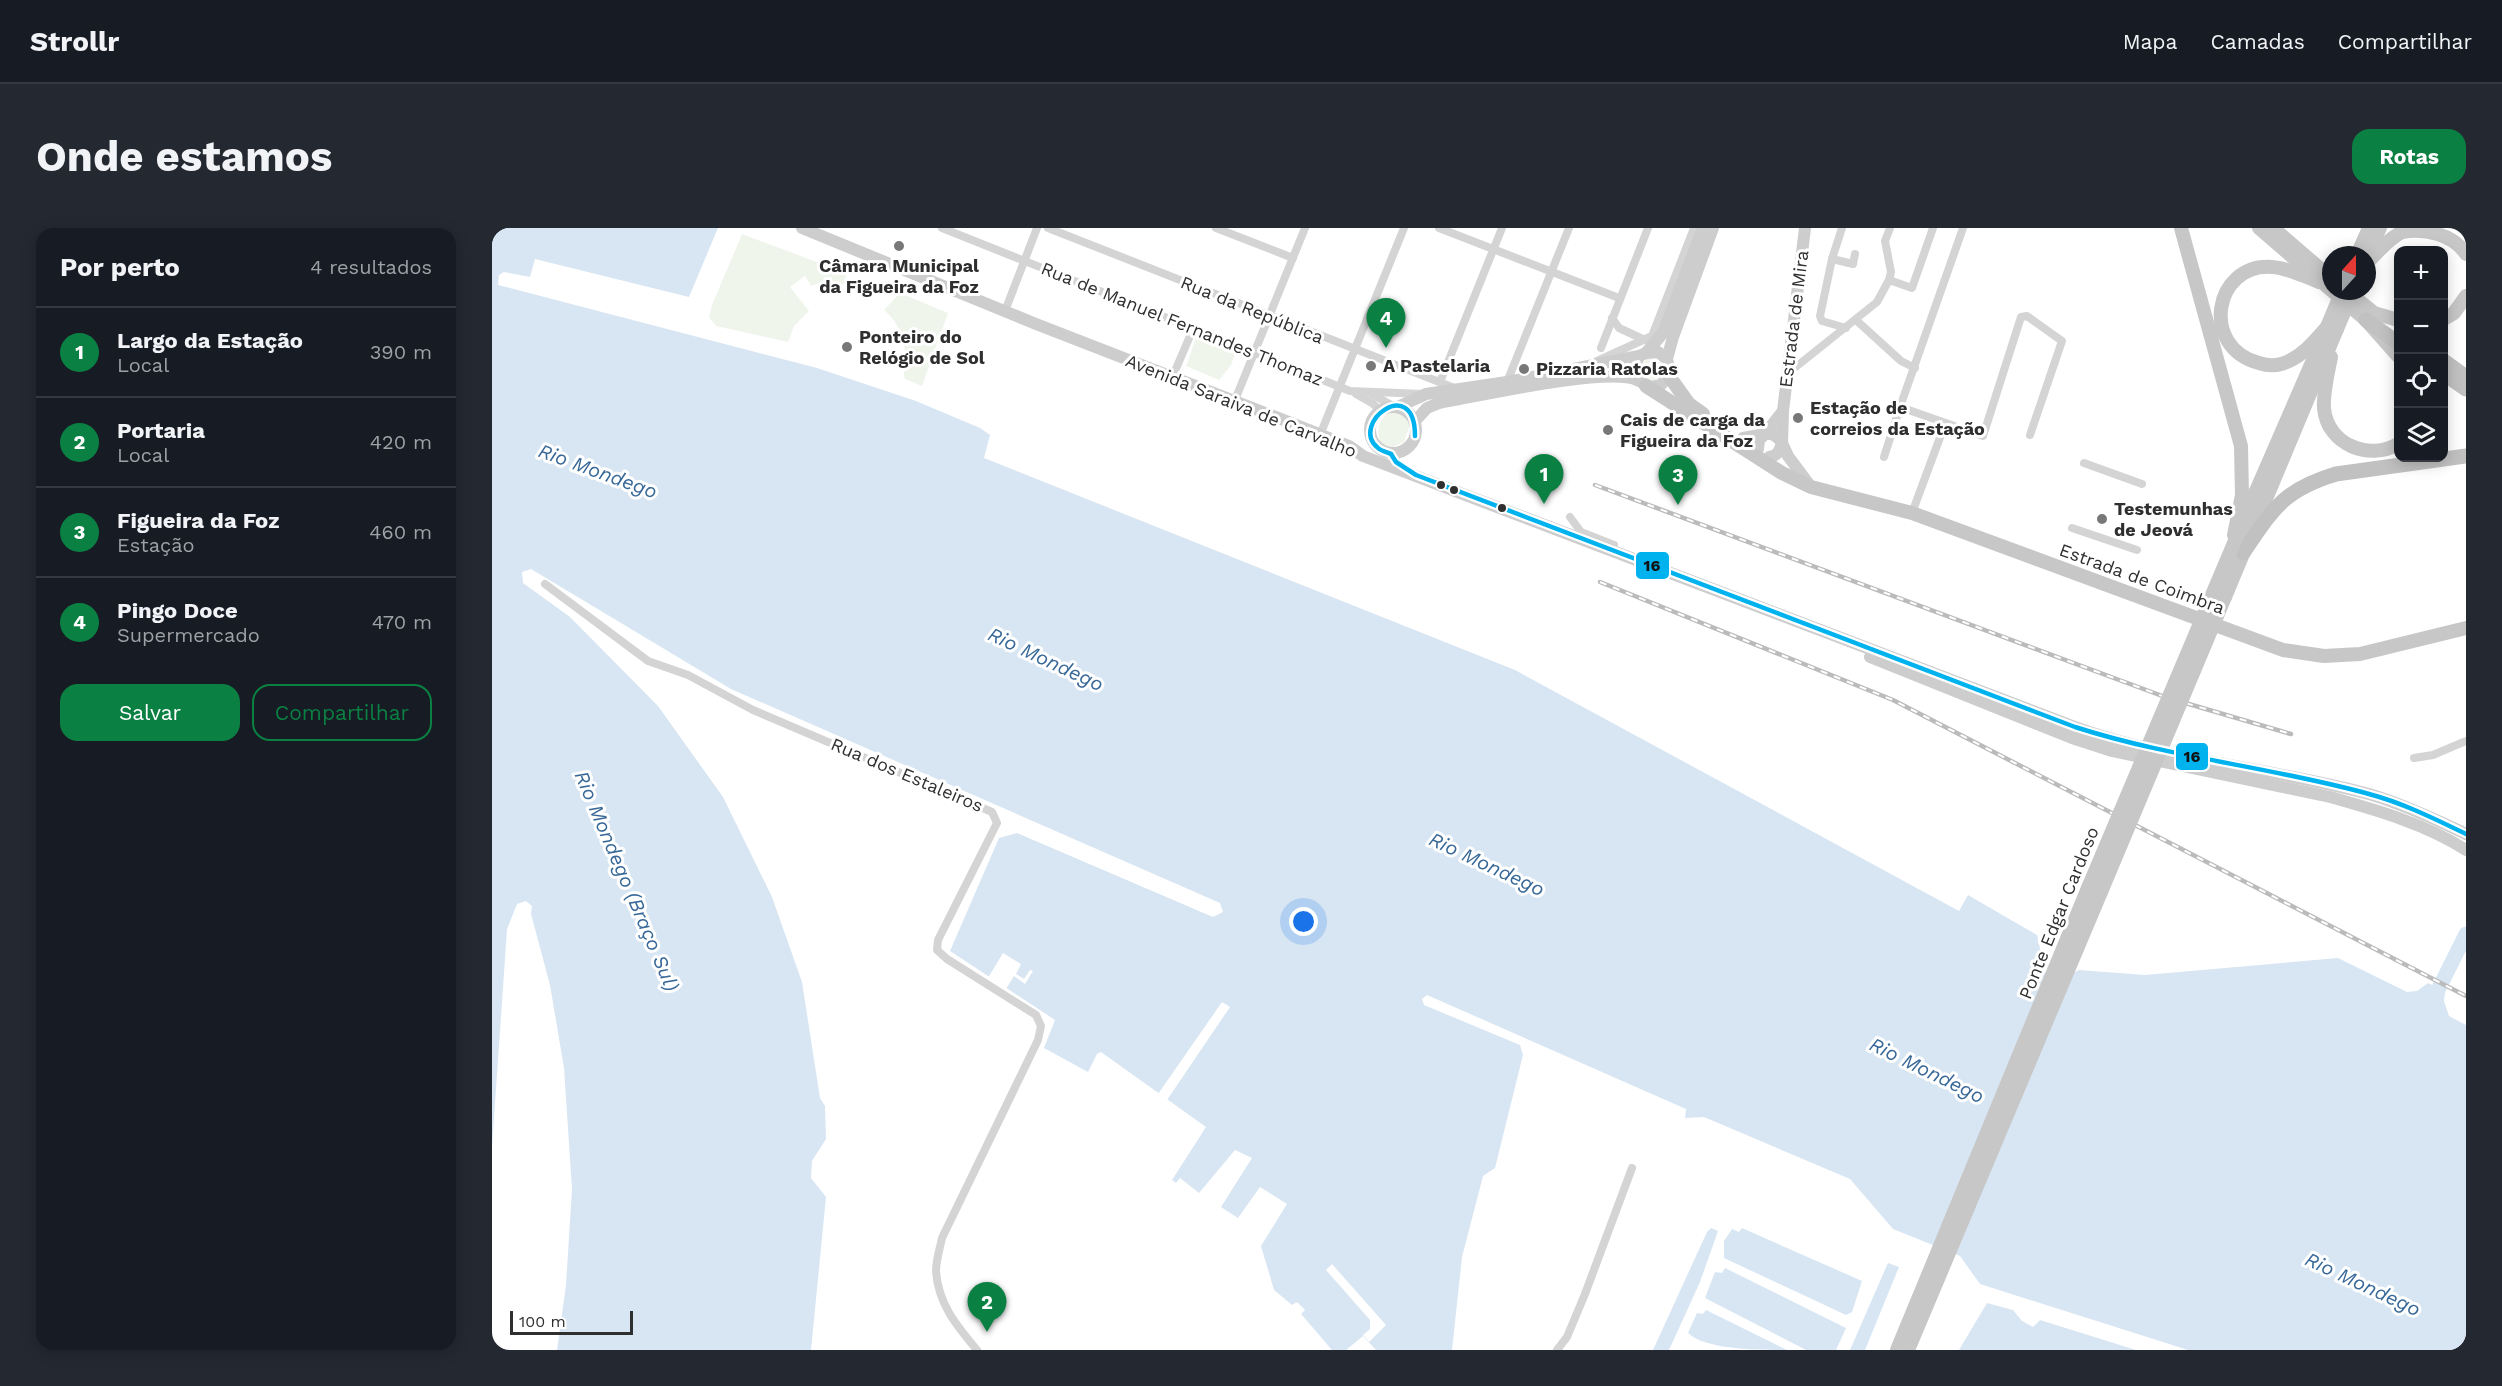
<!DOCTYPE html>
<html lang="pt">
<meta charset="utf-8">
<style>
body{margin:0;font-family:"Work Sans",sans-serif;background:#242831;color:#f1f3f6}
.controls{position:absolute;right:18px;top:18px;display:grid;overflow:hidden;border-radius:12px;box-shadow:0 3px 15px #0003}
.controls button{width:54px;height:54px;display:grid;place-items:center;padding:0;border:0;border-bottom:2px solid #363941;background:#171b24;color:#f1f3f6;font:30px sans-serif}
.compass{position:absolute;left:1830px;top:18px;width:54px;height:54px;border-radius:50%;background:#171b24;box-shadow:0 3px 15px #0003;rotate:21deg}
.scale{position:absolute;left:18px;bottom:15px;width:123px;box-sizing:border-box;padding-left:6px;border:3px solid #2f2f2f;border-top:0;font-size:16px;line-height:21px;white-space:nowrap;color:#2f2f2f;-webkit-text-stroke:4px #fff;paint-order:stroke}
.you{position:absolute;left:812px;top:694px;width:21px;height:21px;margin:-15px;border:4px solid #fff;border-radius:50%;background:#1a73e8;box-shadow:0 0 0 9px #1a73e833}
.badge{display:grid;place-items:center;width:39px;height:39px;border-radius:50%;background:#0b8043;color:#fff;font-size:20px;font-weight:700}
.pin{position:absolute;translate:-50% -50px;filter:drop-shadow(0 2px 3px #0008)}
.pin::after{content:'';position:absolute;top:32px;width:21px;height:18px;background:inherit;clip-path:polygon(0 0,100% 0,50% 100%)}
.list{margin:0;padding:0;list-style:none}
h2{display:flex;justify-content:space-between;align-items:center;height:78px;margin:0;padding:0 24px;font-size:26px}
h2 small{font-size:20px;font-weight:400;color:#9ea1a6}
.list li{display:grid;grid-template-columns:39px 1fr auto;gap:18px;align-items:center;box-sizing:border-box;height:90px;padding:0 24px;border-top:2px solid #363941}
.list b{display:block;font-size:22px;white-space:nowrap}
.list p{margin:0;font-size:20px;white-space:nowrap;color:#9ea1a6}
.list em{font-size:20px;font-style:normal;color:#9ea1a6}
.actions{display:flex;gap:12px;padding:18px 24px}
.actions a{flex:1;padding:14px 0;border:2px solid #0b8043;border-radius:18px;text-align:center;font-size:21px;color:#0b8043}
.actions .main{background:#0b8043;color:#fff}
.icon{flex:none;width:33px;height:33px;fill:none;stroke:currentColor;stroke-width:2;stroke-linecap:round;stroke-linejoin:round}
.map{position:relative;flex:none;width:1974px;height:1122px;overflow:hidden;border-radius:18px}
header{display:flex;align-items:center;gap:36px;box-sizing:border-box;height:84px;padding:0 30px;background:#171b24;border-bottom:2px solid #363941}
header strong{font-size:28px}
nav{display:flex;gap:33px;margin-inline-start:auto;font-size:21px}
.intro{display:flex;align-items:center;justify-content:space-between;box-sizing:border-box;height:144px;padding:0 36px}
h1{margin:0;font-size:42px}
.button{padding:15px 27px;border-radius:18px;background:#0b8043;color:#fff;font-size:21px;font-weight:700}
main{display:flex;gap:36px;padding:0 36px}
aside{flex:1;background:#171b24;border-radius:18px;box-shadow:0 3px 15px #0003}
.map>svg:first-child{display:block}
</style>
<header>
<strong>Strollr</strong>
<nav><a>Mapa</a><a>Camadas</a><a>Compartilhar</a></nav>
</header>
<div class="intro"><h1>Onde estamos</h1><a class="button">Rotas</a></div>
<main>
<aside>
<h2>Por perto<small>4 resultados</small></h2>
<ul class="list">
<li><span class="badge">1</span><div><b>Largo da Estação</b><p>Local</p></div><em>390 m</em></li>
<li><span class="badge">2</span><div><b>Portaria</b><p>Local</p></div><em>420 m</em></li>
<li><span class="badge">3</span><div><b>Figueira da Foz</b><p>Estação</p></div><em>460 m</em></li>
<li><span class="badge">4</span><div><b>Pingo Doce</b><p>Supermercado</p></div><em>470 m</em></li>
</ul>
<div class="actions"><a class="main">Salvar</a><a>Compartilhar</a></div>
</aside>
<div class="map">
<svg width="1974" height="1122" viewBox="0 0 1974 1122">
<rect width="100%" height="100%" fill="#fff"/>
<!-- green -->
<g fill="#f0f5ec">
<path d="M250,6l104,39v11l-13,1 -3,-5 -19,6 -6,-10 -15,11 19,24 -15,15 -6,16 -72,-16 -7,-9 3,-12z"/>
<path d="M408,65l48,20 -26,73 -17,-7c-3,-9 0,-16 0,-25 0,-17 -8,-33 -21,-44z"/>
<path d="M704,110l39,16 -4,11 -12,15 -33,-14z"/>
<circle cx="1160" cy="141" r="11"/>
<path d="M899,184l14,3 5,10 -6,17 -13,6 -10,-5c-6,-12 -2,-25 10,-31z"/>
</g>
<!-- water -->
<g fill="#d8e6f3">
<path d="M0,0h226l-29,69 -154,-38 -5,18 -26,-5 -5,3 -1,10 319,83 99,33 64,27 10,7 -6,23 531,212 444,241 9,-16 69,40 9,41 15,3 18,-9 66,5 193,-17 69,34 10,-1 11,-8 17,8 -1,10 5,15 17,9v325h-278l-208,-66 -20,-28 -67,-27 -43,-50 -146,-62 -19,1 1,-9 -259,-114 -5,4 2,6 96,40 3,10 -28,113 -12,8 -21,81 -10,93h-76l-13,-14 -17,14h-14l-31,-36 4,-4 -8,-8 -5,3 -18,-15 -13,-44 26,-42 -27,-17 -22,31 -17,-11 31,-49 -17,-8 -36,43 -19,-15 -4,5 -4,-3 34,-53 -105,-75 -4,2 -9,18 -44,-24 11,-28 -105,-69 49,-113 18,-5 196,84 10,-5 -3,-9 -489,-214 -200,-120 -9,3 1,11 47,34 88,89 65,91 49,100 30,85 18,116 5,8 1,33 -14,22 -1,17 15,19 -15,153h-254l9,-65 6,-96 -8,-121 -14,-83 -19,-71 1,-8 -6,-5 -9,3 -10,25 -15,218z"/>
<path d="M1219,1000l7,3 -18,51 -31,68h-16l54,-118z"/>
<path d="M1250,1000l120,53 -10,31 -6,3 -122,-57v-17l8,-12 7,3z"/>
<path d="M1396,1035l11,4 -34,83h-15z"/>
<path d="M1233,1040l121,60 -10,22h-30l-101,-52 10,-26 7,1z"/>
<path d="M1495,1075l26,7 9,11 11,6 7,-7 96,30h-177z"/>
<path d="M1214,1082l81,40c-28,0 -81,0 -99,-17l9,-20 6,1z"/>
</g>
<!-- pier -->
<g fill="#fff">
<path d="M511,725l18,11 -5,10 8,5 6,-9 3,1 -8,13 -11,-8 -8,13 -18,-11z"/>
<path d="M730,774l8,5 -63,93 -9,-6z"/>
<path d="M840,1036l54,61 -17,17 -6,-7 7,-6v-9l-44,-50z"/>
</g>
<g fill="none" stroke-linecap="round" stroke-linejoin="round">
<!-- river -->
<path stroke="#d8e6f3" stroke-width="15" d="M1938,778l36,-72"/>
<!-- street -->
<g stroke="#d4d4d4" stroke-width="8">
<path d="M450,0l408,163 73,3"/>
<path d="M556,0l409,161"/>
<path d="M724,0l77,30"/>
<path d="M947,0l180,70"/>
<path d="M1350,0l-10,31 -12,57 2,5 24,7"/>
<path d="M1471,0l-63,179 83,29 38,-119 6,-1 35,25 -32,94"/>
<path d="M1340,31l21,5 2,-10"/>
<path d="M1397,52l23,8 21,-60"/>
<path d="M513,83l32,-83"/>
<path d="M1120,90l7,10 26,12"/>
<path d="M1364,92l45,41 14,7"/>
<path d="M1109,120l47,-120"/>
<path d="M1105,133l55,-25 42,-108"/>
<path d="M1295,146l90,-72 12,-22 2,-8 -6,-31 5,-13"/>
<path d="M680,150l21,-49"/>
<path d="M948,154l62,-154"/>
<path d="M1015,154l62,-154"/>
<path d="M864,166l16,9 8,7"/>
<path d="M880,166l19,11"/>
<path d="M743,172l70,-172"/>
<path d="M828,207l84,-207"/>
<path d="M1392,229l16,-50"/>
<path d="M1592,235l58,21"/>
<path d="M1420,285l33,-89"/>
<path d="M1078,289l11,15 33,13"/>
<path d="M1580,300l65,22"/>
<path d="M53,356l103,77 40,14 65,35 239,102 5,11 -59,117 -1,10 10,9 89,56 5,11 -3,14 -96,198c-2,10 -6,22 -6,33 2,33 21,55 41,79"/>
<path d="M1922,530l19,-3 33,-14"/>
<path d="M1065,1122l10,-13 18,-43 47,-126"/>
</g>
<!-- secondary -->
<g stroke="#cdcdcd" stroke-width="12">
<path d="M310,0l234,96 268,104 45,18 14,10 712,271c95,34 197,41 294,67 34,10 66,25 97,40"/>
<path d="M1313,0l-22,183 -1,32 6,13 23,31"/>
<path d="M1147,128l-5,13 3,11 14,7 10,-2 9,-12 -3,-14 -9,-7 -12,1"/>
<path d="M1175,131l6,-22 40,-109"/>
<path d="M908,178l26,-12 81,-12 132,-26 7,-3 17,-20 40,-105"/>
<circle cx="901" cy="202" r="23"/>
<path d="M923,193l12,-13 12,-5c39,-7 168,-36 198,-23"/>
<path d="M1251,210l22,-4 18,-23"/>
<path d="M1266,221l1,-9 6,-6c8,-1 12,2 17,9 -2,7 -4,13 -13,14"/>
<path d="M1378,429l202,81 40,13 218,46c46,13 96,27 136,53"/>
</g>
<!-- primary -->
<g stroke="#c7c7c7" stroke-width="14">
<path d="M1689,0l60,218 1,49 -8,40"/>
<path d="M1767,0l107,92 32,36"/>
<path d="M1781,0l58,50"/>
<path d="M1865,27l12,-27"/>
<path d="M1875,29l13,-29"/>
<path d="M1875,35c11,-11 21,-24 35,-31 23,-4 51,2 64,22"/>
<path d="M1827,54c-15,-6 -31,-14 -47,-15 -59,-4 -72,81 -13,96 6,2 15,3 22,1 19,-5 34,-23 46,-37"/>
<path d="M1855,63l27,22 24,7"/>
<path d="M1952,91l10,-6 12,-17"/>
<path d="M1839,129c-3,16 -8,35 -7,51 3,37 46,53 74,36"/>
<path d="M1177,148l20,28 14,10"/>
<path d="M1154,158l136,87 29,14 101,26 371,137 41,6 36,-2 106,-26"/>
<path d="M1764,263l67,-154"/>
<path d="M1733,369l112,-268"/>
<path d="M1405,1122l191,-462"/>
<path d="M1416,1122l193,-458"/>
</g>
<!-- highway -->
<g stroke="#c1c1c1" stroke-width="15">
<path d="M1874,92l32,23"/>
<path d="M1952,133l22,16"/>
<path d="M1954,147l20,14"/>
<path d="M1751,325c30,-44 40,-63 93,-79l130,-18"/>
</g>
<defs>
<g id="rail">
<path d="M1103,257l570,212 126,37"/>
<path d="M1108,354l293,118 573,296"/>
</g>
</defs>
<!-- rail casing -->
<use href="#rail" stroke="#bbb" stroke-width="4.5"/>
<!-- rail -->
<use href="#rail" stroke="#fff" stroke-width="2" stroke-dasharray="7" stroke-linecap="butt"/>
<!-- primary-bridge -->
<g stroke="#c7c7c7" stroke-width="14">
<path d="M1835,99l15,-36"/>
<path d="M1845,101l16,-38"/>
<path d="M1596,660l168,-397"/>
<path d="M1609,664l124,-295"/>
</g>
<defs>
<g id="bus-1">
<path d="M899,226l5,8 20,13 659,252c96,31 197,40 294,67 34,9 66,25 97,40"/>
<path d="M899,226c-4,-2 -10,-3 -13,-6 -30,-24 37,-75 37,-12"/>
</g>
</defs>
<!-- bus-1 casing -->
<use href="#bus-1" stroke="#fff" stroke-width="9"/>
<!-- bus-1 -->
<use href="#bus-1" stroke="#00b3ef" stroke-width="4.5"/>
</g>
<!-- markers -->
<g fill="#787878" stroke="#fff" stroke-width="2">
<circle cx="407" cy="18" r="6"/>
<circle cx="355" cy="119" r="6"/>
<circle cx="879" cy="138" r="6"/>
<circle cx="1032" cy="141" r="6"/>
<circle cx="1306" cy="190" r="6"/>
<circle cx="1116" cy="202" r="6"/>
<circle cx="1610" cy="291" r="6"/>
</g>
<g fill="#2f2f2f" stroke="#fff" stroke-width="2">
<circle cx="949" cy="257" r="5"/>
<circle cx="962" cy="262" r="5"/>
<circle cx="1010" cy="280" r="5"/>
</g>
<g text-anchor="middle" stroke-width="6" stroke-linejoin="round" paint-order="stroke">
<!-- poi labels -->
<g font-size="18" font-weight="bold" fill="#2f2f2f" stroke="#fff" text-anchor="start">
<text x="407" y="44" text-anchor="middle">Câmara Municipal<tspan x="407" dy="21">da Figueira da Foz</tspan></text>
<text x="367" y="115">Ponteiro do<tspan x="367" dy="21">Relógio de Sol</tspan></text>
<text x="891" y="144">A Pastelaria</text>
<text x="1044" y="147">Pizzaria Ratolas</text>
<text x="1318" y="186">Estação de<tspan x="1318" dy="21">correios da Estação</tspan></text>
<text x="1128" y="198">Cais de carga da<tspan x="1128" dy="21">Figueira da Foz</tspan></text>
<text x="1622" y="287">Testemunhas<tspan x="1622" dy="21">de Jeová</tspan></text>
</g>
<!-- street labels -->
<g font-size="18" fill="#2f2f2f" stroke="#fff">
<text transform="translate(760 82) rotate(22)" y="6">Rua da República</text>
<text transform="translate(1302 91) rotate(-83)" y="6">Estrada de Mira</text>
<text transform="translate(690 96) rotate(22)" y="6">Rua de Manuel Fernandes Thomaz</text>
<text transform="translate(749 178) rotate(22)" y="6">Avenida Saraiva de Carvalho</text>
<text transform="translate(1650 351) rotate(20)" y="6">Estrada de Coimbra</text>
<text transform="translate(415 547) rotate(23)" y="6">Rua dos Estaleiros</text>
<text transform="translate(1567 685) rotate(-68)" y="6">Ponte Edgar Cardoso</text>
</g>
<!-- water labels -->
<g font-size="20" font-style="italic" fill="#376897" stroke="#fff">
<text transform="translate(106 243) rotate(20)" y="7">Rio Mondego</text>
<text transform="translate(554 431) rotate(25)" y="7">Rio Mondego</text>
<text transform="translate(995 636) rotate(25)" y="7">Rio Mondego</text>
<text transform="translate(135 653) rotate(67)" y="7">Rio Mondego (Braço Sul)</text>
<text transform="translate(1435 842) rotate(26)" y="7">Rio Mondego</text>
<text transform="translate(1871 1056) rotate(25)" y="7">Rio Mondego</text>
</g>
</g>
<g stroke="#fff" stroke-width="2">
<rect x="1143" y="323" width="35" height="29" rx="6" fill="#00b3ef"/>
<rect x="1683" y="514" width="34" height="29" rx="6" fill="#00b3ef"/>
</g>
<g font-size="16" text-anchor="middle" font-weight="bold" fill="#111">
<text x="1160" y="343">16</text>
<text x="1700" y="534">16</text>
</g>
</svg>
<div class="controls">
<button>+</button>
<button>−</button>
<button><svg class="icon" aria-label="locate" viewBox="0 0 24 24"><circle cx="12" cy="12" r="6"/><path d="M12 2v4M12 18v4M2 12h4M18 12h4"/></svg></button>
<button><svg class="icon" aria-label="layers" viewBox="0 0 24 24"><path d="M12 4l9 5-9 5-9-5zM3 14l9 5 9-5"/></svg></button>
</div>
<svg class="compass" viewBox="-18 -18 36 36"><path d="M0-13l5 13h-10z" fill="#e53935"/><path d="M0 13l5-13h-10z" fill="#9ea1a6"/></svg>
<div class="scale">100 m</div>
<div class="you"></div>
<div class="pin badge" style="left:1052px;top:276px">1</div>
<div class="pin badge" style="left:495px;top:1104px">2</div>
<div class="pin badge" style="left:1186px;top:277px">3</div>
<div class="pin badge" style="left:894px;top:120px">4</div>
</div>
</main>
